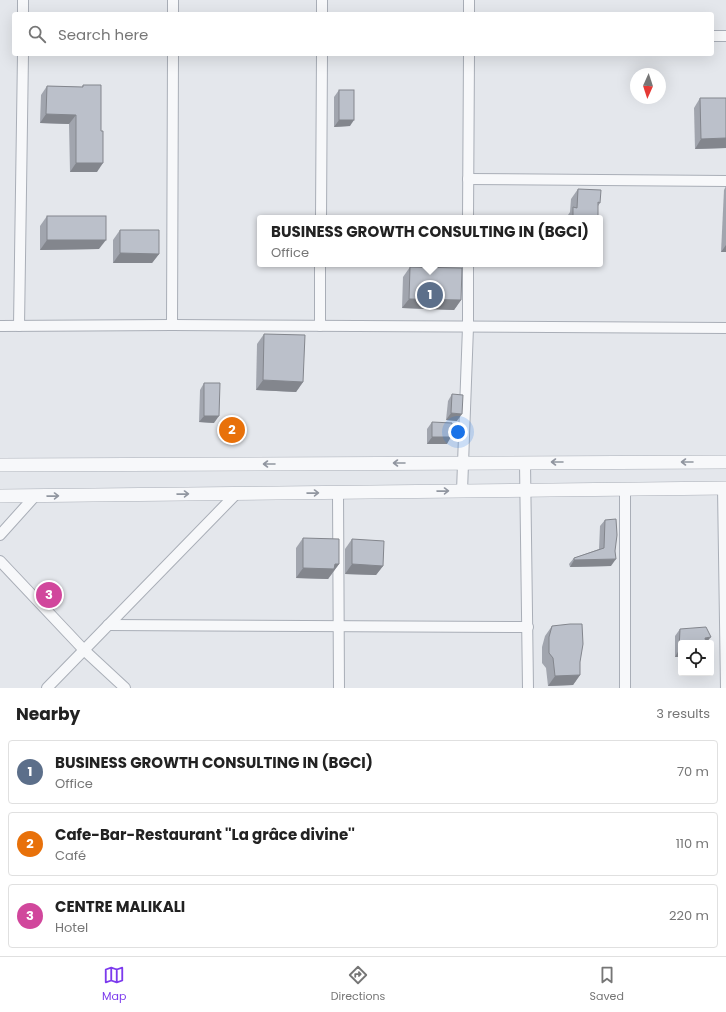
<!DOCTYPE html>
<meta charset="utf-8">
<style>
body{margin:0;font-family:Poppins,sans-serif;background:#f2f2f2;color:#222}
.controls{position:absolute;right:12px;bottom:12px;display:grid;overflow:hidden;border-radius:4px;box-shadow:0 4px 16px #0002}
.controls button{width:36px;height:36px;display:grid;place-items:center;padding:0;border:0;border-bottom:1px solid #e0e0e0;background:#fff;color:#222;font:20px sans-serif}
.compass{position:absolute;left:630px;top:68px;width:36px;height:36px;border-radius:50%;background:#fff;box-shadow:0 4px 16px #0002;rotate:183deg}
.you{position:absolute;left:458px;top:432px;width:14px;height:14px;margin:-10px;border:3px solid #fff;border-radius:50%;background:#1a73e8;box-shadow:0 0 0 6px #1a73e833}
.badge{display:grid;place-items:center;width:26px;height:26px;border-radius:50%;background:#7c3aed;color:#fff;font-size:13px;font-weight:700}
.pin{position:absolute;translate:-50% -50%;border:2px solid #fff;box-shadow:0 1px 4px #0006}
.popup{position:absolute;left:257px;top:215px;width:346px;height:52px;box-sizing:border-box;display:grid;place-content:center;border-radius:4px;background:#fff;filter:drop-shadow(0 1px 3px #0005);font-size:13px;white-space:nowrap;color:#767676}
.popup b{font-size:15px;color:#222}
.popup::after{content:'';position:absolute;left:50%;top:100%;margin-left:-8px;border:8px solid transparent;border-top-color:#fff}
.list{margin:0;padding:0;list-style:none}
h2{display:flex;justify-content:space-between;align-items:center;height:52px;margin:0;padding:0 16px;font-size:17px}
h2 small{font-size:13px;font-weight:400;color:#767676}
.list li{display:grid;grid-template-columns:26px 1fr auto;gap:12px;align-items:center;box-sizing:border-box;height:64px;margin:0 8px 8px;padding:0 8px;border:1px solid #e0e0e0;border-radius:4px}
.list b{display:block;font-size:15px;white-space:nowrap}
.list p{margin:0;font-size:13px;white-space:nowrap;color:#767676}
.list em{font-size:13px;font-style:normal;color:#767676}
.icon{flex:none;width:22px;height:22px;fill:none;stroke:currentColor;stroke-width:2;stroke-linecap:round;stroke-linejoin:round}
.map{position:relative;flex:none;width:726px;height:688px;overflow:hidden}
.search{position:absolute;background:#fff;box-shadow:0 4px 16px #0002;left:12px;right:12px;top:12px;height:44px;display:flex;align-items:center;gap:10px;box-sizing:border-box;padding:0 14px;border-radius:4px;color:#767676;font-size:15px}
.sheet{height:268px;background:#fff}
nav{display:flex;justify-content:space-around;align-items:center;box-sizing:border-box;height:56px;border-top:1px solid #e0e0e0;background:#fff;font-size:11px;color:#767676}
nav a{display:grid;justify-items:center;gap:2px}
nav .on{color:#7c3aed}
.map>svg:first-child{display:block}
</style>
<div class="map">
<svg width="726" height="688" viewBox="0 0 726 688">
<rect width="100%" height="100%" fill="#e4e7ec"/>
<g fill="none" stroke-linecap="round" stroke-linejoin="round">
<defs>
<g id="minor">
<path d="M469,0v14"/>
<path d="M23,14v-14"/>
<path d="M173,14v-14"/>
<path d="M322,14v-14"/>
<path d="M712,36h14"/>
<path d="M468,179l258,2"/>
<path d="M321,218l1,-164"/>
<path d="M468,218l1,-164"/>
<path d="M172,325l1,-271"/>
<path d="M0,326l172,-1 554,3"/>
<path d="M19,326l4,-272"/>
<path d="M320,326v-62"/>
<path d="M525,463l3,225"/>
<path d="M723,488l3,200"/>
<path d="M625,489v199"/>
<path d="M462,491l6,-164v-63"/>
<path d="M338,492l1,196"/>
<path d="M0,535l35,-39"/>
<path d="M0,561l84,89 41,38"/>
<path d="M108,625l420,2"/>
<path d="M47,688l189,-194"/>
</g>
<g id="tertiary">
<path d="M0,465l726,-3"/>
<path d="M0,496l726,-8"/>
</g>
</defs>
<!-- minor casing -->
<use href="#minor" stroke="#a9aeb7" stroke-width="12"/>
<!-- tertiary casing -->
<use href="#tertiary" stroke="#a9aeb7" stroke-width="14"/>
<!-- minor -->
<use href="#minor" stroke="#f7f8fa" stroke-width="10"/>
<!-- tertiary -->
<use href="#tertiary" stroke="#f7f8fa" stroke-width="13"/>
</g>
<!-- wall -->
<g fill="#a1a5ae">
<path d="M83,85l14,87h-27l-1,-48 -29,-1 1,-28 6,-9 35,1z"/>
<path d="M339,90l11,36 -16,1v-30z"/>
<path d="M700,98h26v50l-31,1 -1,-41z"/>
<path d="M726,186v66h-5l3,-62z"/>
<path d="M578,189l22,14 -2,3v12h-32l4,-6 1,-13z"/>
<path d="M47,216l52,33 -59,1v-24z"/>
<path d="M120,230l39,24 -7,9h-39v-23z"/>
<path d="M410,267l51,33 -7,10 -52,-2 1,-31z"/>
<path d="M264,334l39,48 -7,10 -40,-2 1,-46z"/>
<path d="M204,383l10,40 -15,-1 1,-32z"/>
<path d="M452,394l5,27 -11,-1 2,-19z"/>
<path d="M432,422l15,22h-20v-15z"/>
<path d="M605,520l6,46 -41,1 -1,-3 5,-6 25,-9 1,-23z"/>
<path d="M303,538l36,26 -11,15 -32,-1v-30z"/>
<path d="M352,539l31,27 -7,9 -31,-1v-25z"/>
<path d="M552,626l28,36v13l-7,10 -25,1 -2,-18 -4,-5v-16l3,-11z"/>
<path d="M680,629l1,28h-6v-21z"/>
</g>
<!-- shaded-wall -->
<g fill="#83868d">
<path d="M46,114l30,1 -7,9 -29,-1z"/>
<path d="M339,120h15l-4,6 -16,1z"/>
<path d="M726,138v10l-31,1 6,-10z"/>
<path d="M76,163h27l-6,9h-27z"/>
<path d="M47,240h59l-7,9 -59,1z"/>
<path d="M726,245v7h-5z"/>
<path d="M120,253l39,1 -7,9h-39z"/>
<path d="M409,299l52,1 -7,10 -52,-2z"/>
<path d="M263,380l40,2 -7,10 -40,-2z"/>
<path d="M451,413l11,1 -5,7 -11,-1z"/>
<path d="M204,416h15l-5,7 -15,-1z"/>
<path d="M432,437h19l-4,7h-20z"/>
<path d="M616,559l-5,7 -41,1 4,-7z"/>
<path d="M335,564h4l-11,15 -32,-1 7,-10z"/>
<path d="M352,564l31,2 -7,9 -31,-1z"/>
<path d="M711,637l-5,6 -1,-5z"/>
<path d="M679,650h2v7h-6z"/>
<path d="M580,675l-7,10 -25,1 7,-10z"/>
</g>
<!-- building -->
<g fill="#bbc0ca" stroke="#83868d">
<path d="M83,85h18v46h2v32h-27v-48l-30,-1 1,-28 36,1z"/>
<rect x="339" y="90" width="15" height="30"/>
<path d="M700,98h26v40l-25,1z"/>
<path d="M578,189l23,1 -1,13 -2,-1v16h-25v-11l4,1z"/>
<rect x="47" y="216" width="59" height="24"/>
<path d="M120,230h39v24l-39,-1z"/>
<path d="M410,267l52,1 -1,32 -52,-1z"/>
<path d="M264,334l41,1 -2,47 -40,-2z"/>
<path d="M204,383h16l-1,33h-15z"/>
<path d="M452,394l11,1 -1,19 -11,-1z"/>
<path d="M432,422l20,1 -1,14h-19z"/>
<path d="M616,519l1,16 -2,16 1,8 -42,1v-2l30,-10 1,-28z"/>
<path d="M303,538l36,1v25h-4l-1,5 -31,-1z"/>
<path d="M352,539l32,2 -1,25 -31,-2z"/>
<path d="M570,624h12l1,20 -3,18v13l-25,1 -2,-18 -4,-5v-16l3,-11z"/>
<path d="M706,627l5,10 -6,1 1,5h-25v7h-2l1,-21z"/>
</g>
<!-- one-way arrows -->
<defs><path id="oneway-shaft" d="M-6 0H5M1.5-3L5.5 0L1.5 3" fill="none" stroke-width="1.6" stroke-linecap="round" stroke-linejoin="round"/></defs>
<g stroke="#9196a0">
<use href="#oneway-shaft" transform="translate(557 462) rotate(180)"/>
<use href="#oneway-shaft" transform="translate(687 462) rotate(180)"/>
<use href="#oneway-shaft" transform="translate(399 463) rotate(180)"/>
<use href="#oneway-shaft" transform="translate(269 464) rotate(180)"/>
<use href="#oneway-shaft" transform="translate(443 491) rotate(-1)"/>
<use href="#oneway-shaft" transform="translate(313 493) rotate(-1)"/>
<use href="#oneway-shaft" transform="translate(183 494) rotate(-1)"/>
<use href="#oneway-shaft" transform="translate(53 496) rotate(-1)"/>
</g>
</svg>
<div class="controls">
<button><svg class="icon" aria-label="locate" viewBox="0 0 24 24"><circle cx="12" cy="12" r="6"/><path d="M12 2v4M12 18v4M2 12h4M18 12h4"/></svg></button>
</div>
<svg class="compass" viewBox="-18 -18 36 36"><path d="M0-13l5 13h-10z" fill="#e53935"/><path d="M0 13l5-13h-10z" fill="#767676"/></svg>
<div class="you"></div>
<div class="pin badge" style="left:430px;top:295px;background:#5c6f8a">1</div>
<div class="popup"><b>BUSINESS GROWTH CONSULTING IN (BGCI)</b>Office</div>
<div class="pin badge" style="left:232px;top:430px;background:#e8710a">2</div>
<div class="pin badge" style="left:49px;top:595px;background:#d1479c">3</div>
<div class="search"><svg class="icon" aria-label="search" viewBox="0 0 24 24"><circle cx="10" cy="10" r="6"/><path d="M15 15l6 6"/></svg>Search here</div>
</div>
<section class="sheet">
<h2>Nearby<small>3 results</small></h2>
<ul class="list">
<li><span class="badge" style="background:#5c6f8a">1</span><div><b>BUSINESS GROWTH CONSULTING IN (BGCI)</b><p>Office</p></div><em>70 m</em></li>
<li><span class="badge" style="background:#e8710a">2</span><div><b>Cafe-Bar-Restaurant ''La grâce divine''</b><p>Café</p></div><em>110 m</em></li>
<li><span class="badge" style="background:#d1479c">3</span><div><b>CENTRE MALIKALI</b><p>Hotel</p></div><em>220 m</em></li>
</ul>
</section>
<nav>
<a class="on"><svg class="icon" aria-label="map" viewBox="0 0 24 24"><path d="M3 6l6-2 6 2 6-2v14l-6 2-6-2-6 2zM9 4v14M15 6v14"/></svg>Map</a>
<a><svg class="icon" aria-label="directions" viewBox="0 0 24 24"><path d="M12 3l9 9-9 9-9-9zM9 14v-3h6M13 9l2 2-2 2"/></svg>Directions</a>
<a><svg class="icon" aria-label="saved" viewBox="0 0 24 24"><path d="M7 4h10v16l-5-4-5 4z"/></svg>Saved</a>
</nav>
